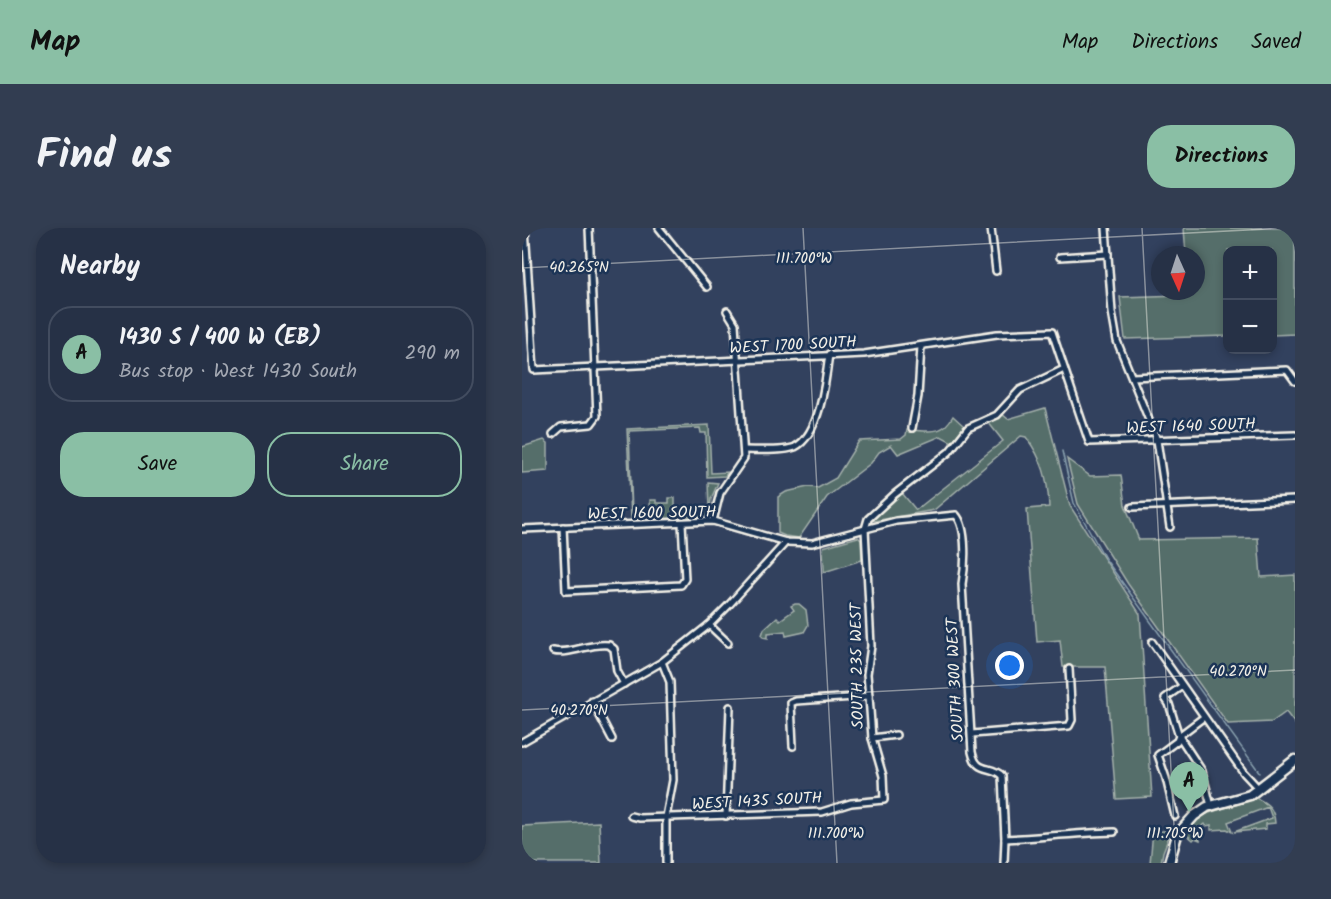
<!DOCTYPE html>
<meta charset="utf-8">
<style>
body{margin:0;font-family:Kalam,sans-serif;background:#323d51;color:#f1f3f6}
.controls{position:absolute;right:18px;top:18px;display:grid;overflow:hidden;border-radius:12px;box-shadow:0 3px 9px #0003}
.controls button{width:54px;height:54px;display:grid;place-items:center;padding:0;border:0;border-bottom:2px solid #424c5f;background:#263146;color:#f1f3f6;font:30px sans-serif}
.compass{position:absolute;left:629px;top:18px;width:54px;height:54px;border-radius:50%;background:#263146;box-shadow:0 3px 9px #0003;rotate:177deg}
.you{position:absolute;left:488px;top:438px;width:21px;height:21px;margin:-15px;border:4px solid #fff;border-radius:50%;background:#1a73e8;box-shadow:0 0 0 9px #1a73e833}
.badge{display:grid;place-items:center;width:39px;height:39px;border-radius:50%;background:#8abfa5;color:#111;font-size:20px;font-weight:700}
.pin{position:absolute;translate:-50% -50px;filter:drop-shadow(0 2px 3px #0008)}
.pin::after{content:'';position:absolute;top:32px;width:21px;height:18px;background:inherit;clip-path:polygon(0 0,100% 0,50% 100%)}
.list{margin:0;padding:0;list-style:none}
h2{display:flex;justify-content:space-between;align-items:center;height:78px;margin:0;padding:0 24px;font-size:26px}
h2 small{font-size:20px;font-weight:400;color:#a4a9b3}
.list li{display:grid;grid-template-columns:39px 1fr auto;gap:18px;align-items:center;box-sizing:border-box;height:96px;margin:0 12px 12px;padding:0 12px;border:2px solid #424c5f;border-radius:24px}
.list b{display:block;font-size:22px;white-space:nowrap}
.list p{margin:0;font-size:20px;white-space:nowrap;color:#a4a9b3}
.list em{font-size:20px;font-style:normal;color:#a4a9b3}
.actions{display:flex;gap:12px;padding:18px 24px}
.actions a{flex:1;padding:14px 0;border:2px solid #8abfa5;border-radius:24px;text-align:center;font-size:21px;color:#8abfa5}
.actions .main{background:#8abfa5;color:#111}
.map{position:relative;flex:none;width:773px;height:635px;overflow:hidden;border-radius:24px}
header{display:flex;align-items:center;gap:36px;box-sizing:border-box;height:84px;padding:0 30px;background:#8abfa5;color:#111}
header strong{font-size:28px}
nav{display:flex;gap:33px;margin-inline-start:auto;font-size:21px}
.intro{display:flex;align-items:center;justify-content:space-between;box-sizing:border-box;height:144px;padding:0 36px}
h1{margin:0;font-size:42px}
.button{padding:15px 27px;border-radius:24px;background:#8abfa5;color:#111;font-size:21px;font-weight:700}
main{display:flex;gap:36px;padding:0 36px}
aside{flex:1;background:#263146;border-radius:24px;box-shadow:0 3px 9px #0003}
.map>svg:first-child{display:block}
</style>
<header>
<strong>Map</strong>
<nav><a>Map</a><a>Directions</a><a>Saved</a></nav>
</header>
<div class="intro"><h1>Find us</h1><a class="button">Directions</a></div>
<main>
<aside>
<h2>Nearby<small></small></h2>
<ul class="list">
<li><span class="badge">A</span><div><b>1430 S / 400 W (EB)</b><p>Bus stop · West 1430 South</p></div><em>290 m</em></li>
</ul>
<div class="actions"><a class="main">Save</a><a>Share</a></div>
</aside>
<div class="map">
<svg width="773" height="635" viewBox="0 0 773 635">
<rect width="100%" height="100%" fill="#32415e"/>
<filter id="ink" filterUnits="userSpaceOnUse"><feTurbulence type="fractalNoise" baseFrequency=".0167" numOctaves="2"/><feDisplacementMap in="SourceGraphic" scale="12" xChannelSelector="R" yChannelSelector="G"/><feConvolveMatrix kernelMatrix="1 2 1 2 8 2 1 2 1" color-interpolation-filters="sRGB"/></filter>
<g filter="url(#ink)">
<!-- green -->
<g fill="#546e6b" stroke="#a4b0aa" stroke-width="1.5">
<path d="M662,0h111v106l-22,1 -1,-85h-44l-1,86 -102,3 -5,-42 62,-2 1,-4h13v-36h-10z"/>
<path d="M523,180l25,98 70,108 12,183 -36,2 -11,-132h-42l-3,-27 -23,2 -10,-133 22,-2c-1,-28 -6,-47 -23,-70l-5,-1 -87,74 -60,11 -1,-4 29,-24 14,17 87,-69 -15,-19 15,-7 5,4z"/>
<path d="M431,188l11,10 -12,16 -11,-6 -43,18 -7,-9 -12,7 -8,11 -44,34 -28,41 -14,-2 -7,-3v-36l8,-5 22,-5 10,1 18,-10 23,-37 42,-2 5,-4 1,-5c22,0 34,7 46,-14z"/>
<path d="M187,197l2,48 17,-1 -3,4 -18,1 -1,-44h-5l-1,-5 -71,3 3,82 6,1 1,5h-8l-4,-90z"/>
<path d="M22,212l4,3v28l-26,2v-26z"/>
<path d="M545,231l23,17 31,-1 4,30 14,35 119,-2 3,39 34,-2v149l-9,-12 -14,10 -44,2 -100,-140 -50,-80z"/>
<path d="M186,254l10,1 -7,16 -2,17 -21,1 2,-7 19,-1z"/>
<path d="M147,270h6v20h-24l-1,-18h6v3h13z"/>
<path d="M336,309l3,3 1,20 -38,12 -1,-25z"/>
<path d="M273,376h4l7,6 2,15 -4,7 -18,4 -1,-5 -17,2v5l-5,-1 -1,-2 2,-6 13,-12 3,3 14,-10 -3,-4z"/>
<path d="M734,570c13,6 18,11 19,25l-9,1v5l-32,3 38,-14 -4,-11 -40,15 4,10 -5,-3 -16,1v-5l-5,1 -1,-2 -6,4 1,12 -5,-2 -2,2 -7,-6c7,-25 50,-26 70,-36z"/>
<path d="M77,594l2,41h-79v-37z"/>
<path d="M631,603h18l-8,21 -2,11h-11z"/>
</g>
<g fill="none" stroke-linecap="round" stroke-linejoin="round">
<!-- stream -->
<path stroke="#89a0ae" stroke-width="1.5" d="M540,223l12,52 32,57 154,213"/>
<defs>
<g id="street">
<path d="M3,0l9,142 330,-16 133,-20 55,-2 37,110 206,-7"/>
<path d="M137,0l48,59"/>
<path d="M469,0l5,43"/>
<path d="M584,0l6,84 5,29 40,99 13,87"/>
<path d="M538,29l48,-3"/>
<path d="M610,149l155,-7 8,11"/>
<path d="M390,200l6,-32 3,-50"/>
<path d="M31,206l8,-7 30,-3 6,-8 -8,-188"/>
<path d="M222,222c13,0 39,2 51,-3 25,-12 31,-68 34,-93"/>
<path d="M610,279l163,-7"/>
<path d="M191,293l7,-28 24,-35 -9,-134 -8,-13"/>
<path d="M41,299l3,64 115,-6 4,-6 -3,-56"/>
<path d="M0,301l191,-8 73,21 26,1 84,-22 60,-6c12,13 9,53 6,69l10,168c5,23 19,12 30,24l3,63 -1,24"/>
<path d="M187,397l19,18"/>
<path d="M630,414l92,131 15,16"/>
<path d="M31,423c19,4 37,-9 56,-6l5,4 3,22 7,13"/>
<path d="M140,434l8,20 3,98 -7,37v46"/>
<path d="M70,473l20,38"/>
<path d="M682,489l-25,19 23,35 9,35"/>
<path d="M450,506l97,-8 3,-6 -3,-51"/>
<path d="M350,510l24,-3"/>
<path d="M0,514l140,-80 47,-37 19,-19 58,-64"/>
<path d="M271,518l-2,-43 5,-2 73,-5"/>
<path d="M109,588l8,2 183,-6 29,-9 33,-3 -1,-24 -11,-38 -3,-42 -2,-22 4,-28 -6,-117 3,-10 27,-25 54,-42 19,-24 29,-13 23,-25 44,-21"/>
<path d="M204,588l4,-109"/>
<path d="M653,588l-9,-38 -8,-23 19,-14 2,-5 -10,-32 -4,-6 17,-12"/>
<path d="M483,611c37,-2 72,-6 109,-7"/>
</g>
<path id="secondary" d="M647,635l8,-28 17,-19 13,-9 43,-12 45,-35"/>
</defs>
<!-- street casing -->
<use href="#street" stroke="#f4f1e8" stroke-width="10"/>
<!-- secondary casing -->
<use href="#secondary" stroke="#f4f1e8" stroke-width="13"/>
<!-- street -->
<use href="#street" stroke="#1d3557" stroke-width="5"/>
<!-- secondary -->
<use href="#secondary" stroke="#1d3557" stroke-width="8"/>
</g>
</g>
<!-- ticks -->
<path fill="none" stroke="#f4f1e8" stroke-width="1.5" stroke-opacity="0.45" d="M281,0l34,635M620,0l34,635M0,40l762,-40M0,482l773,-40"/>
<g text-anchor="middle" stroke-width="5" stroke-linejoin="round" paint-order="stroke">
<!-- street labels -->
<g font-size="16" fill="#f4f1e8" stroke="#1d3557">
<text transform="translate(271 116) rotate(-3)" y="6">WEST 1700 SOUTH</text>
<text transform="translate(669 197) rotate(-2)" y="6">WEST 1640 SOUTH</text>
<text transform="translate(130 284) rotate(-1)" y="6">WEST 1600 SOUTH</text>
<text transform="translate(334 438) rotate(-91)" y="6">SOUTH 235 WEST</text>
<text transform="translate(432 452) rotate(-93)" y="6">SOUTH 300 WEST</text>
<text transform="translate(235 572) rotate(-3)" y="6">WEST 1435 SOUTH</text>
</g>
</g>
<g font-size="15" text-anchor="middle" fill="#f4f1e8" stroke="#1d3557" stroke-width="5" stroke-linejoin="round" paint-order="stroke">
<text x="282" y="35">111.700°W</text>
<text x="57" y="44">40.265°N</text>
<text x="716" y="448">40.270°N</text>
<text x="57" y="487">40.270°N</text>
<text x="314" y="610">111.700°W</text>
<text x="653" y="610">111.705°W</text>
</g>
</svg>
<div class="controls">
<button>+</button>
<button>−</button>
</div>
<svg class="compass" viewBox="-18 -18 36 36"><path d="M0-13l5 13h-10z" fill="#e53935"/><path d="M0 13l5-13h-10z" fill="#a4a9b3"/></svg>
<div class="you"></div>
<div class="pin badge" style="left:667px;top:584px">A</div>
</div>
</main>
